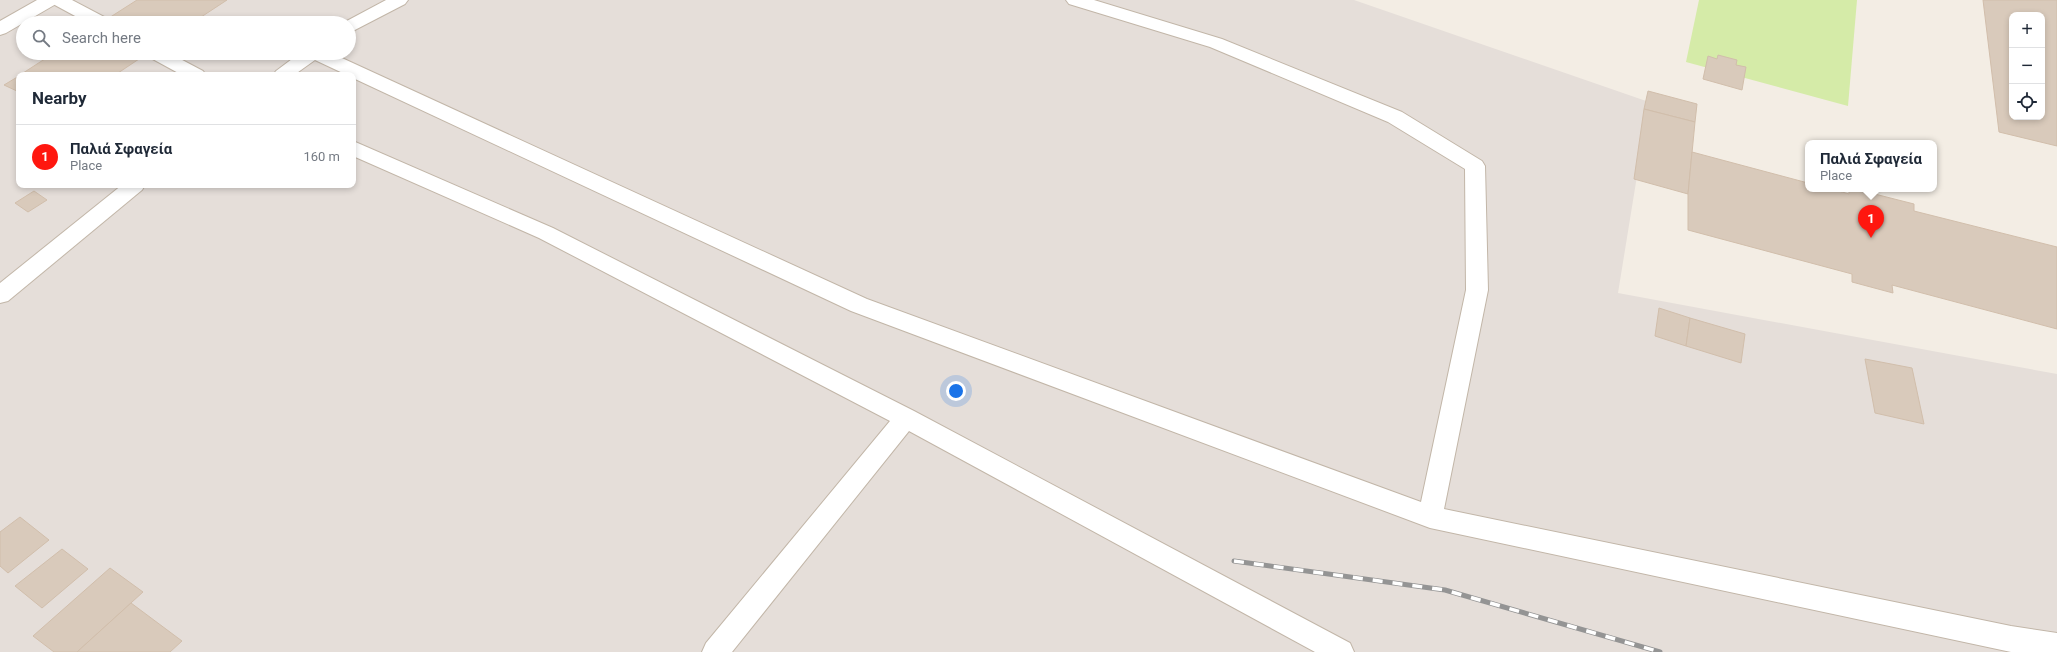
<!DOCTYPE html>
<meta charset="utf-8">
<style>
body{margin:0;font-family:Roboto,sans-serif;background:#f6f6f7;color:#1f2937}
.controls{position:absolute;right:12px;top:12px;display:grid;overflow:hidden;border-radius:8px;box-shadow:0 2px 6px #0003}
.controls button{width:36px;height:36px;display:grid;place-items:center;padding:0;border:0;border-bottom:1px solid #e0e1e3;background:#fff;color:#1f2937;font:20px sans-serif}
.you{position:absolute;left:956px;top:391px;width:14px;height:14px;margin:-10px;border:3px solid #fff;border-radius:50%;background:#1a73e8;box-shadow:0 0 0 6px #1a73e833}
.badge{display:grid;place-items:center;width:26px;height:26px;border-radius:50%;background:#ff170f;color:#fff;font-size:13px;font-weight:700}
.pin{position:absolute;translate:-50% -33px;filter:drop-shadow(0 1px 2px #0008)}
.pin::after{content:'';position:absolute;top:21px;width:14px;height:12px;background:inherit;clip-path:polygon(0 0,100% 0,50% 100%)}
.popup{position:absolute;left:1805px;top:140px;width:132px;height:52px;box-sizing:border-box;display:grid;place-content:center;border-radius:8px;background:#fff;filter:drop-shadow(0 1px 3px #0005);font-size:13px;white-space:nowrap;color:#747a83}
.popup b{font-size:15px;color:#1f2937}
.popup::after{content:'';position:absolute;left:50%;top:100%;margin-left:-8px;border:8px solid transparent;border-top-color:#fff}
.list{margin:0;padding:0;list-style:none}
h2{display:flex;justify-content:space-between;align-items:center;height:52px;margin:0;padding:0 16px;font-size:17px}
h2 small{font-size:13px;font-weight:400;color:#747a83}
.list li{display:grid;grid-template-columns:26px 1fr auto;gap:12px;align-items:center;box-sizing:border-box;height:64px;padding:0 16px;border-top:1px solid #e0e1e3}
.list b{display:block;font-size:15px;white-space:nowrap}
.list p{margin:0;font-size:13px;white-space:nowrap;color:#747a83}
.list em{font-size:13px;font-style:normal;color:#747a83}
.icon{flex:none;width:22px;height:22px;fill:none;stroke:currentColor;stroke-width:2;stroke-linecap:round;stroke-linejoin:round}
.map{position:relative;flex:none;width:2057px;height:652px;overflow:hidden}
.search{position:absolute;background:#fff;box-shadow:0 2px 6px #0003;left:16px;top:16px;width:340px;height:44px;display:flex;align-items:center;gap:10px;box-sizing:border-box;padding:0 14px;border-radius:22px;color:#747a83;font-size:15px}
.panel{position:absolute;background:#fff;box-shadow:0 2px 6px #0003;left:16px;top:72px;width:340px;height:116px;border-radius:8px}
.map>svg:first-child{display:block}
</style>
<div class="map">
<svg width="2057" height="652" viewBox="0 0 2057 652">
<rect width="100%" height="100%" fill="#f3ede4"/>
<!-- industrial -->
<path fill="#e5ded9" fill-rule="evenodd" d="M0,0h1354l295,102 -31,191 439,81v278h-2057zM23,23h326v30h-326zM19,75h334v110h-334z"/>
<!-- green -->
<path fill="#d5eba8" d="M1699,0h158l-9,106 -162,-44z"/>
<!-- building -->
<g fill="#d9cabb" stroke="#d1beab" fill-rule="evenodd">
<path d="M137,0h90l-35,23h-91z"/>
<path d="M1983,0h74v146l-58,-14zM2012,15h30v102h-30z"/>
<path d="M54,53h94l-33,22h-95z"/>
<path d="M1718,55l19,5 -1,5 10,2 -4,23 -39,-11 5,-23 9,3z"/>
<path d="M19,76v16l-15,-7z"/>
<path d="M1648,91l49,13 -2,18 -51,-13z"/>
<path d="M1644,109l51,13 -7,72 -54,-15z"/>
<path d="M1692,152l116,31v6h24l17,5v-5h6l59,15v7l143,36v82l-165,-44 1,8 -41,-11v-8l-164,-44v-36z"/>
<path d="M34,191l13,9 -19,12 -13,-9z"/>
<path d="M1659,308l31,10 -4,28 -31,-10z"/>
<path d="M1690,318l55,16 -4,29 -55,-17z"/>
<path d="M1865,359l47,9 12,56 -49,-11z"/>
<path d="M20,517l29,23 -41,33 -8,-7v-34z"/>
<path d="M62,549l26,20 -46,39 -27,-22z"/>
<path d="M110,568l33,24 -66,60h-23l-21,-16z"/>
<path d="M131,603l51,38 -12,11h-93z"/>
</g>
<g fill="none" stroke-linecap="round" stroke-linejoin="round">
<defs>
<g id="service">
<path d="M37,0h22l-3,4 -50,29 -6,2v-14z"/>
<path d="M386,0h22l-3,4 -56,29v-10h-6z"/>
<path d="M1066,0h28l128,39 180,73 80,49 3,5 3,124 -44,219 567,117 46,7v19h-46l-581,-124 -579,-217 -498,-233v-3h-6l-32,-15 -21,15h-21l3,-4 24,-18h31l536,246 554,203 45,-212 -1,-121 -77,-47 -178,-75 -141,-43z"/>
<path d="M146,53h23l34,18 3,4h-24l-33,-18z"/>
<path d="M353,141l200,87 361,183 436,232 4,9h-39l-406,-221 -177,221h-30l4,-9 184,-222 -351,-183 -186,-82z"/>
<path d="M122,185h23l-3,5 -134,111 -8,2v-20z"/>
</g>
<path id="tertiary" d="M50,0h22l36,19 3,4h-23l-35,-19z"/>
</defs>
<!-- service casing -->
<use href="#service" stroke="#c2b6a8" stroke-width="2"/>
<!-- tertiary casing -->
<use href="#tertiary" stroke="#c2b6a8" stroke-width="2"/>
<!-- service -->
<use href="#service" fill="#fff" fill-rule="evenodd"/>
<!-- tertiary -->
<use href="#tertiary" fill="#fff" fill-rule="evenodd"/>
<defs>
<path id="rail" d="M1234,561l211,29 215,62"/>
</defs>
<!-- rail casing -->
<use href="#rail" stroke="#949494" stroke-width="5"/>
<!-- rail -->
<use href="#rail" stroke="#fff" stroke-width="3.5" stroke-dasharray="10" stroke-linecap="butt"/>
</g>
</svg>
<div class="controls">
<button>+</button>
<button>−</button>
<button><svg class="icon" aria-label="locate" viewBox="0 0 24 24"><circle cx="12" cy="12" r="6"/><path d="M12 2v4M12 18v4M2 12h4M18 12h4"/></svg></button>
</div>
<div class="you"></div>
<div class="pin badge" style="left:1871px;top:238px">1</div>
<div class="popup"><b>Παλιά Σφαγεία</b>Place</div>
<div class="search"><svg class="icon" aria-label="search" viewBox="0 0 24 24"><circle cx="10" cy="10" r="6"/><path d="M15 15l6 6"/></svg>Search here</div>
<section class="panel">
<h2>Nearby<small></small></h2>
<ul class="list">
<li><span class="badge">1</span><div><b>Παλιά Σφαγεία</b><p>Place</p></div><em>160 m</em></li>
</ul>
</section>
</div>
